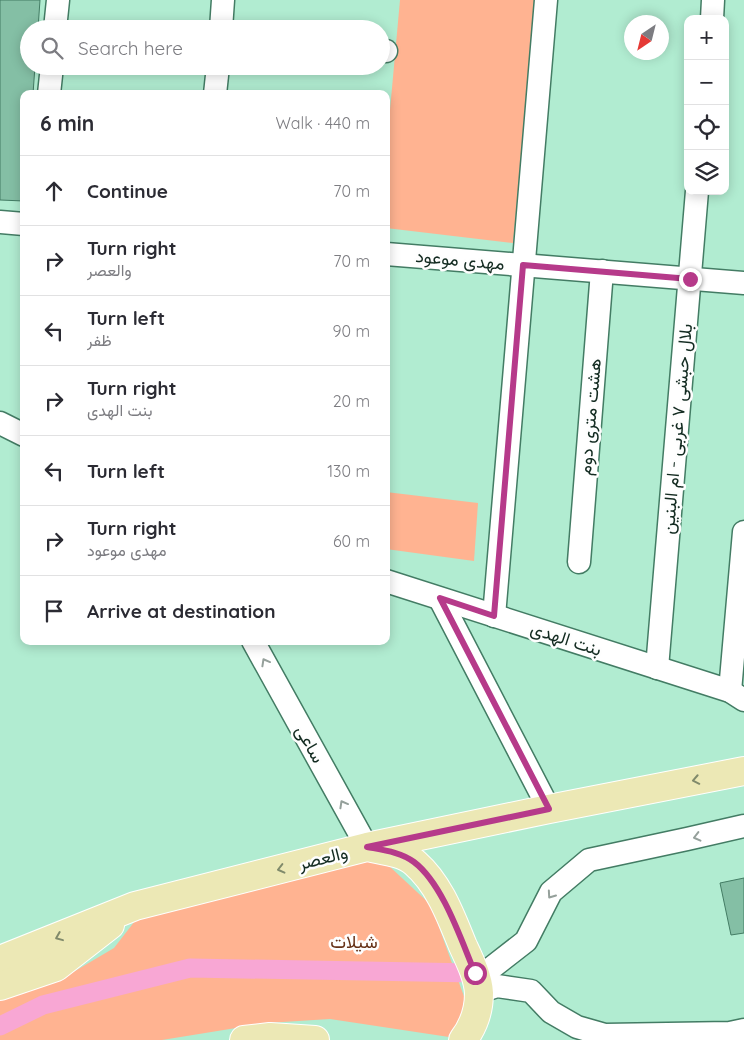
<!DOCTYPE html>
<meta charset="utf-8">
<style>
body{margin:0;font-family:Quicksand,Vazirmatn,sans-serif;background:#f2f2f3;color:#2b2b33}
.controls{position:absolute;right:15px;top:15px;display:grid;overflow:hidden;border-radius:10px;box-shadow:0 2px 12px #0003}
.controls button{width:45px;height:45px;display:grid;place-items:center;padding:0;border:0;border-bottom:1px solid #e1e1e2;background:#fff;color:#2b2b33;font:25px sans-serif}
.compass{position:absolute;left:624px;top:15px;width:45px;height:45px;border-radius:50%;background:#fff;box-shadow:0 2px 12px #0003;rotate:215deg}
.stop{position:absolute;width:15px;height:15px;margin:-11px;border:4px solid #b63a8a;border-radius:50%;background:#fff}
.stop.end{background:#b63a8a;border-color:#fff;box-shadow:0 1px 5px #0008}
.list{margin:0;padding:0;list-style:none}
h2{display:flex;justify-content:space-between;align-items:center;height:65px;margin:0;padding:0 20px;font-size:21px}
h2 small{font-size:16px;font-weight:400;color:#7c7c81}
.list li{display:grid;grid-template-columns:32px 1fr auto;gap:15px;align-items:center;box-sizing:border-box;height:70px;padding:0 20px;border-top:1px solid #e1e1e2}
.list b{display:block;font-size:19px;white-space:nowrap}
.list p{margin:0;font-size:16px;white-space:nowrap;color:#7c7c81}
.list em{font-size:16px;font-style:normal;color:#7c7c81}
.icon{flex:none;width:28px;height:28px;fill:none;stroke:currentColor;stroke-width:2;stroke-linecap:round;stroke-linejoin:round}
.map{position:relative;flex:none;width:744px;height:1040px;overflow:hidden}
.search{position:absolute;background:#fff;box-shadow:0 2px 12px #0003;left:20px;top:20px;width:370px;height:55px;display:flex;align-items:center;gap:12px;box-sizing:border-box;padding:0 18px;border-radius:28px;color:#7c7c81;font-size:19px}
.panel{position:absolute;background:#fff;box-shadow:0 2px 12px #0003;left:20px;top:90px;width:370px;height:555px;border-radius:10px}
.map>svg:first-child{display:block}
</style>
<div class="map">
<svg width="744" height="1040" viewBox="0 0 744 1040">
<rect width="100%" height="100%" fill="#b1ecd1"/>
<!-- green -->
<g fill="#ffb391">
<path d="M400,0h136l-23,243 -127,-15v-74z"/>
<path d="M386,492l92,11 -4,58 -88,-12z"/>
<path d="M367,861l21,4 43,40 35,97 -6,21 -11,14 -119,-18 -63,4 -105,17h-162v-44l75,-25 39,-23 24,-31z"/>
</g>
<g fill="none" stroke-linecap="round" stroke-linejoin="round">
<!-- canal -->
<path stroke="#f8a7d4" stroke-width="19" d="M0,1026l43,-21 147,-37 285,5"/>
</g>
<!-- building -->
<g fill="#84bfa5" stroke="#437c64">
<path d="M0,0h40l-2,29h-9v37h6l-2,28h-9v107l-24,-1z"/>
<path d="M744,878v55l-13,2 -11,-52z"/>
</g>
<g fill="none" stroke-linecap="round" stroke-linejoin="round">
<defs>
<g id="minor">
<path d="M712,19l1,-19"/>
<path d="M55,29l3,-29"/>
<path d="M221,29l2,-29"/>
<path d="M381,51h5"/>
<path d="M49,94l3,-28"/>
<path d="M215,94l3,-28"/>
<path d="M0,222l24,2"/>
<path d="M386,254l358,29"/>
<path d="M0,423l24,12"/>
<path d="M579,562l23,-291"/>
<path d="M386,581l344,110 14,9"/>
<path d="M440,599l109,210"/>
<path d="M494,616l52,-616"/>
<path d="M253,641l114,206"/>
<path d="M657,668l40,-477"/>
<path d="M730,691l14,-159"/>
<path d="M475,973l15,-4 36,-28 25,-49 38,-32 98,-21 57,-13"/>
<path d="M479,992l18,-6 34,5 20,21 26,15 28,8 125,-2 14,-3"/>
</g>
<g id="major">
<path d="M372,848c15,3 32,5 43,15 25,22 36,54 48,83 7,15 15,31 16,47 0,17 -6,34 -16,47"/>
<path d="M0,960l135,-54 232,-59 182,-38 195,-38"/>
<path d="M0,986l56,-19 54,-42"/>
<path d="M244,1040l26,-3 45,3"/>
</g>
</defs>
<!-- minor casing -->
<use href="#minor" stroke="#437c64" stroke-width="25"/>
<!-- major casing -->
<use href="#major" stroke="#fff" stroke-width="30"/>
<!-- minor -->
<use href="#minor" stroke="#fff" stroke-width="22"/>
<!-- major -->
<use href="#major" stroke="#ece8b5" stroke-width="28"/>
</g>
<!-- one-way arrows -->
<defs><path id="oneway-chevron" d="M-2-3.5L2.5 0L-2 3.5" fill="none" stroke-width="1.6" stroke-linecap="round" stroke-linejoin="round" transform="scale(1.25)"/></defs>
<g stroke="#95a09b">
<use href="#oneway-chevron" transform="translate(265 662) rotate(-119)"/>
<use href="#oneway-chevron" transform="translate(343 804) rotate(-119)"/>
<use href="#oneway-chevron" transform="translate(697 837) rotate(166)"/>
<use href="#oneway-chevron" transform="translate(551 895) rotate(125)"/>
</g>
<g stroke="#808a6b">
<use href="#oneway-chevron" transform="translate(696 780) rotate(169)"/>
<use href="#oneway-chevron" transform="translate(281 869) rotate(166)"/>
<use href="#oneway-chevron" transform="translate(59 937) rotate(158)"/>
</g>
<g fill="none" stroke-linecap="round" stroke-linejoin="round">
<!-- route -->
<path stroke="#b63a8a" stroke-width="6" d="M475,973c-14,-33 -32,-89 -61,-111 -13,-10 -31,-12 -47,-15l182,-38 -109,-211 54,18 29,-351 167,14"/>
</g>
<g text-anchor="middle" stroke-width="5" stroke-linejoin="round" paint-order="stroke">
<!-- street labels -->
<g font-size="18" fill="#132b21" stroke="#fefefe">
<text transform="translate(460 260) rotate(5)" y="6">مهدی موعود</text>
<text transform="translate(590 417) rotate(-85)" y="6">هشت متری دوم</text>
<text transform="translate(677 429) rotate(-85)" y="6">بلال حبشی ۷ غربی - ام البنین</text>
<text transform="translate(566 639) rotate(18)" y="6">بنت الهدی</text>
<text transform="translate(310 744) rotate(61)" y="6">ساعی</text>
<text transform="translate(323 858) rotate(-14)" y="6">والعصر</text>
</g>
<!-- park labels -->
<g font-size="18" fill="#663117" stroke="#fefefe">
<text x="354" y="948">شیلات</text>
</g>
</g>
</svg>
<div class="controls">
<button>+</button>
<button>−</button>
<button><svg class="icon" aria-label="locate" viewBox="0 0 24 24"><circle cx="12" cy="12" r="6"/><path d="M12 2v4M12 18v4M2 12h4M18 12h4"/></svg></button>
<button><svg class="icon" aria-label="layers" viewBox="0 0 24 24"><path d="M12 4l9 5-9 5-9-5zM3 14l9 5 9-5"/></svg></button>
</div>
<svg class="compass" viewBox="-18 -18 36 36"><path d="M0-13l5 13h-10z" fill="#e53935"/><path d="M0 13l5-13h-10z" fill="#7c7c81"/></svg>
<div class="stop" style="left:475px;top:973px"></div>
<div class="stop end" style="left:690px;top:279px"></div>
<div class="search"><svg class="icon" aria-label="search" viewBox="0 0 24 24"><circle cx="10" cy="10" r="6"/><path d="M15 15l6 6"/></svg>Search here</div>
<section class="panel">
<h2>6 min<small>Walk · 440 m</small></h2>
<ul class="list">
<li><svg class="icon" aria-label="ahead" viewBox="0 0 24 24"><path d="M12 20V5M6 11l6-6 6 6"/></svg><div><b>Continue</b></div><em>70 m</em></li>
<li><svg class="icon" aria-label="right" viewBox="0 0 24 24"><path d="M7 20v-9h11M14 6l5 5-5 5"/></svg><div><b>Turn right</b><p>والعصر</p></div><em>70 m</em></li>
<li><svg class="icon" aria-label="left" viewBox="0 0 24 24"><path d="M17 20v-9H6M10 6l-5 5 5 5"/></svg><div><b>Turn left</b><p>ظفر</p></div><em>90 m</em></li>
<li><svg class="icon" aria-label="right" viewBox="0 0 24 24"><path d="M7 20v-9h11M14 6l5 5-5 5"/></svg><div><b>Turn right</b><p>بنت الهدی</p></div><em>20 m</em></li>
<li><svg class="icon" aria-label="left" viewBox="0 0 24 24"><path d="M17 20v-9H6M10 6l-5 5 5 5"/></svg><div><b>Turn left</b></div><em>130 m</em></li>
<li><svg class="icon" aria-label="right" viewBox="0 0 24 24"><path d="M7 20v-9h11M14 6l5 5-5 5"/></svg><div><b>Turn right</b><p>مهدی موعود</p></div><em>60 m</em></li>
<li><svg class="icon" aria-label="arrive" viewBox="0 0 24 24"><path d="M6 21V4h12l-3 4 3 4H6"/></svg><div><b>Arrive at destination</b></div></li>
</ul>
</section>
</div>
